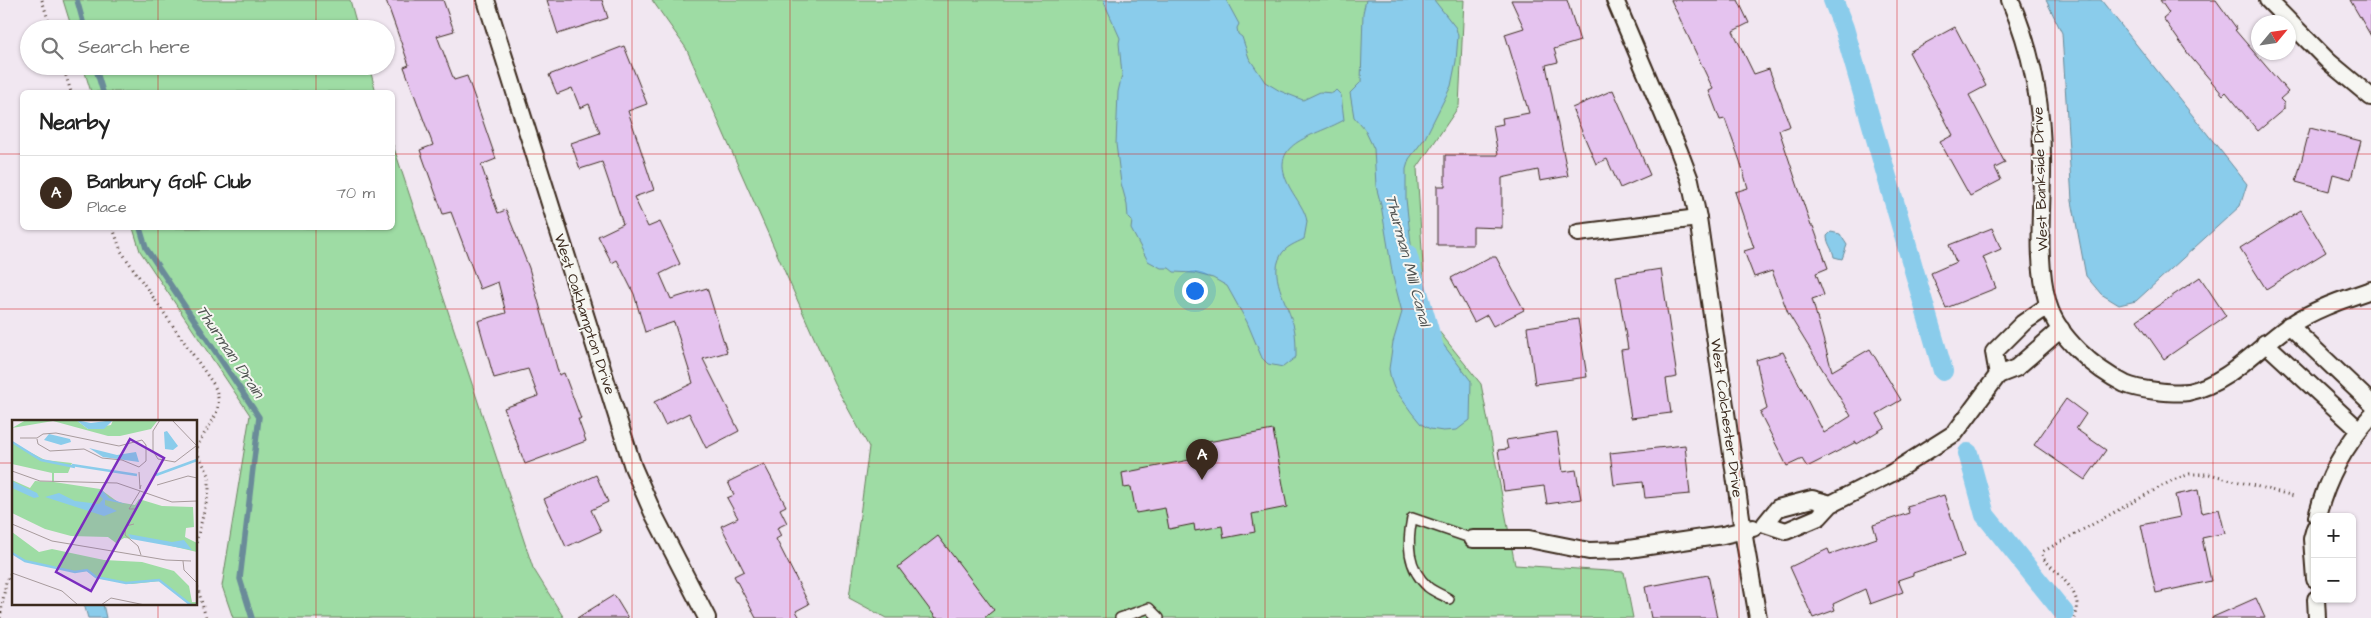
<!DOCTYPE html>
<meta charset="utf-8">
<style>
body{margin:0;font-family:"Architects Daughter",sans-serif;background:#f6f6f6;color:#222}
.controls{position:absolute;right:15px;bottom:15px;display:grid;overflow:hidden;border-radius:8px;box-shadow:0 1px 4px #0004}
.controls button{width:45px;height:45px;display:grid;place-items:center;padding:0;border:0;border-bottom:1px solid #e0e0e0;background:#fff;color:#222;font:25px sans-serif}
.compass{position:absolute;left:2251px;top:15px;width:45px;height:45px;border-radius:50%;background:#fff;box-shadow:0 1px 4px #0004;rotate:61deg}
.you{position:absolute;left:1194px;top:290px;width:18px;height:18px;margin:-12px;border:4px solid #fff;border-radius:50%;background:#1a73e8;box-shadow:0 0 0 8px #1a73e833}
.badge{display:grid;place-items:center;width:32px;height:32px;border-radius:50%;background:#3b2a1e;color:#fff;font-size:16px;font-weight:700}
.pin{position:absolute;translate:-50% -41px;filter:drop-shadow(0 1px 2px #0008)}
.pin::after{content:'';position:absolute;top:26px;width:18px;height:15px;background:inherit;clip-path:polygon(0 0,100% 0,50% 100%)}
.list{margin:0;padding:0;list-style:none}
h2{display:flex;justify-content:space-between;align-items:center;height:65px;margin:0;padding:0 20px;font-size:21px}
h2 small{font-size:16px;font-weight:400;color:#767676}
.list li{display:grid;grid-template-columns:32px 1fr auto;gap:15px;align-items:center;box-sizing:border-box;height:75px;padding:0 20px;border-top:1px solid #e0e0e0}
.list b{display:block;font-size:19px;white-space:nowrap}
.list p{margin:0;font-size:16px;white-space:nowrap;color:#767676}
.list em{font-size:16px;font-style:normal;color:#767676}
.icon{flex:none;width:28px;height:28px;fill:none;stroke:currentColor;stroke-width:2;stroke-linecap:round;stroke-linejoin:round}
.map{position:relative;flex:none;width:2371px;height:618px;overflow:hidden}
.search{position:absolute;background:#fff;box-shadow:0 1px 4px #0004;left:20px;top:20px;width:375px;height:55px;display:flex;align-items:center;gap:12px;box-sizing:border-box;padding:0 18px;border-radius:28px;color:#767676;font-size:19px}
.panel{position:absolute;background:#fff;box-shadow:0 1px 4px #0004;left:20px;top:90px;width:375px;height:140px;border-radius:8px}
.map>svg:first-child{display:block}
</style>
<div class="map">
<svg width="2371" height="618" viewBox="0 0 2371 618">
<rect width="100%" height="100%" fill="#f1e7f1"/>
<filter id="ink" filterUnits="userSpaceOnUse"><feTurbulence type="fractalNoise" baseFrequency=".02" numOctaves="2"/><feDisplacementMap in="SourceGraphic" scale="10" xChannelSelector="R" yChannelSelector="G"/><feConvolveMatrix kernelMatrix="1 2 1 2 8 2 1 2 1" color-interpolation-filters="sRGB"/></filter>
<g filter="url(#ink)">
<!-- green -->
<g fill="#9edca4" stroke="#6c8361">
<path d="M63,0h287l8,29h-286z"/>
<path d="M652,0h812l-5,106 -42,62 9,147 55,69 34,181 109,7 9,46h-747l-37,-20 20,-151 -35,-64 -148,-335z"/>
<path d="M83,66h286l7,26h-285z"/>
<path d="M393,145l140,423 31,50h-331l-11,-32 28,-171 -110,-164 -7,-23h259z"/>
</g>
<!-- water -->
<g fill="#8acceb" stroke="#6a8b99">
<path d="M1103,0h123l13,24 -2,4 1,6 4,3 7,21 16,24 15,9 23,9 17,-8 13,1 3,-3 5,5 3,25c-32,18 -79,22 -54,68 6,11 16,23 17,34l-3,17c-8,4 -19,8 -23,16 -14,24 11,53 14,78 1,8 1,16 1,24l-13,10 -15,-3 -6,-6 -15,-36 -20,-36 -14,-8 -19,-5 -20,-1 -5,-4h-8l-13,-7 -17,-32 1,-8 -4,-4 -1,-12 -6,-22 -5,-39 2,-52 4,-17 -3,-32 1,-5z"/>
<path d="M1366,0h68l22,28 2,8 -2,25 -5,25 -26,52 -16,21 -3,10v30l11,99 9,24 45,59 -1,39 -13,10 -14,1 -13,-2 -9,-5 -9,-11 -18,-25 -3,-8 -2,-11 4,-27 9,-30 -9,-35 -12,-72 -5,-19 -2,-37 -9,-19 -11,-13 -4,-24 11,-11 2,-69z"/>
<path d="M2046,0h55l146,184 -7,22 -104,95 -17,4 -18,-11 -15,-18 -14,-75 -10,-168z"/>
<path d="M1831,232l9,2 7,11 -5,14 -8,-2c-1,-8 -7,-13 -7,-21z"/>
<path d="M84,604h19l3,14h-18z"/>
</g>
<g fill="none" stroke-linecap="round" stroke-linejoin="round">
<!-- stream -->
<g stroke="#6a8b99" stroke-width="5.5">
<path d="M77,0l8,29"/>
<path d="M95,66l8,26"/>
<path d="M140,228l6,20 113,169 -19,162 12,39"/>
</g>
<!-- canal -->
<g stroke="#8acceb" stroke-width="20">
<path d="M1833,0l11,28 99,343"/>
<path d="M1407,254l27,94"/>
<path d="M1968,453l17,62 79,98"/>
</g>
</g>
<!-- building -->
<g fill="#e5c3ef" stroke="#3b2a1e">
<path d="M386,0h57l11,31 -17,5 17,44 13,-4 12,34 17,49 -15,6 17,48 8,-3 23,58 30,107 5,-2 17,46h-3l8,22 -61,23 -21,-56 34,-12 -10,-27 -34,9 -16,-57 28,-8 -8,-31 -18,7 -29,-77 -8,2 -23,-64 13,-5 -29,-78 5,-2z"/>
<path d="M547,0h55l6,18 -50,16z"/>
<path d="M1511,0h56l13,41 -26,8 4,13 -12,3 22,111 -28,5 -2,-11 -36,8v50l-29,-1v18h-36v-59h8v-31h53l-5,-29 10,-2 -1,-6 27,-5 -24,-79 19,-6z"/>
<path d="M1671,0h67l11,23 -16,8 21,43 15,-5 21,57 -11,4 32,96h2l15,42 -12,5 8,22 -12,4 20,72 38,-22 31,51 -24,14 8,13 -28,17 -1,-2 -49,25 -5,-8 -15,7 -27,-53 7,-4 -11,-49 27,-8 41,81 27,-17 -63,-103 -16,-42 -18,6 -10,-26 10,-3 -19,-56 13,-4 -8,-27 -15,-42 -5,1 -11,-29 4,-2z"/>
<path d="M2160,0h56l21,29 -2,1 53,62 -8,7 4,4v6l-26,22 -32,-39 -3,3 -34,-40 -26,-37 6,-5z"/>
<path d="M2350,0h21v36z"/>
<path d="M1955,27l31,59 -17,9 36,68 -10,5 6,12 -31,16 -30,-54 13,-7 -44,-83z"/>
<path d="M624,46l23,58 -19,7 26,79 -20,7 14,30 12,-5 20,42 -20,10 11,25 36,-11 20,64 -24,7 36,72 -33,17 -17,-35 -24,12 -11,-23 39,-19 -19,-61 -29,10 -11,-38 -17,-34 -5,3 -14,-27 25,-12 -21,-62 -22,7 -9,-26 29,-10 -11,-29 -9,4 -8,-20 -15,6 -8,-19z"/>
<path d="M1613,90l37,85 -30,13 -13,-29 -11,5 -24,-56z"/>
<path d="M2310,128l51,13 -10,38 -18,-5 -4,17 -33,-9z"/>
<path d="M2301,210l25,42 -60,37 -26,-41z"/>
<path d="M1992,228l9,21 -18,8 13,31 -50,20 -15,-35 25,-11 -7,-17z"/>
<path d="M1490,257h6l28,53 -31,16 -6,-11 -13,7 -23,-44z"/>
<path d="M1661,269l16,108 -11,2 5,34 -40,5 -10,-68 7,-1 -12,-73z"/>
<path d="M2200,277l26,39 -62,43 -27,-39z"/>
<path d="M1578,319l9,58 -52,7 -8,-57z"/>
<path d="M2066,399l20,15 -10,15 30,21 -21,30 -51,-35z"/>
<path d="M1273,430l14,77 -35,7 3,18 -31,6 -2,-12 -27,5 -1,-7 -25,5 -4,-21 -29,5 -5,-26 -7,1 -2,-15 78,-15 -3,-14z"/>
<path d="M1557,432l6,40 13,-2 5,29 -34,5 -3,-18 -40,5 -6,-41 10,-1 -2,-9z"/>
<path d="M1685,445l5,49 -45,4 -2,-16 -29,3 -4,-32z"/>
<path d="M764,464l22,42 -6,3 7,14 -10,5 4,8 -5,3 33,65 -13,7 4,7h-44l-22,-42 10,-5 -23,-45 17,-8 -11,-20 7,-3 -6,-13z"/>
<path d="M596,475l12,27 -17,8 10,21 -35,16 -22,-48z"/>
<path d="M2198,490l4,23 17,-4 6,24 -23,5 9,43 -55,12 -15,-68 39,-8 -5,-22z"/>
<path d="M1944,495l20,61 -51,17v2l-15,5 5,12 -33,12 -5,-15 -32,15 2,6 -22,8 -23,-51 38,-18 2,5 47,-16 -4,-13 36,-12 -2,-7z"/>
<path d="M938,536l56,74 -10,8h-48l-38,-51z"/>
<path d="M1708,575l9,43h-66l-6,-31z"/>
<path d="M614,595l14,23h-51z"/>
<path d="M2256,598l9,20h-54z"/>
</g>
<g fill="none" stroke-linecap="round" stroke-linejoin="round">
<defs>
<g id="service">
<path d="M1449,599c-6,-4 -15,-7 -21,-12 -21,-19 -21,-44 -16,-69l61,21"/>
<path d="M1120,618l29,-10 10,10"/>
</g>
<g id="minor">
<path d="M486,0l147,467 20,46 54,105"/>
<path d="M1615,0l64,151 11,29 8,38 45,313 15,87"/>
<path d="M2010,0c21,49 32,104 32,158 1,47 -7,100 6,146 10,34 47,65 77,80 13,6 49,10 63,8 40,-8 69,-44 101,-66 25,-17 53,-26 82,-36"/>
<path d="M2268,0l61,62 42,35"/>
<path d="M1578,233l120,-15"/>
<path d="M2048,306l-25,17 -29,29 4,23 18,-7 45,-39"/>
<path d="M2289,325l82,78"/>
<path d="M2265,343l94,87"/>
<path d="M1831,504l-19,-5 -34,9 -13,16 21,7 33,-14 12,-13 59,-30 65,-41 43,-58"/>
<path d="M2317,517c10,-40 27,-70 54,-101"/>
<path d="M2315,528l-3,11 3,40"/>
<path d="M1473,539h56l60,12 33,-1 101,-15 30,-7"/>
<path d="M2316,599l1,19"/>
</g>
</defs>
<!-- service casing -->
<use href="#service" stroke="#3b2a1e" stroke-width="12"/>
<!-- minor casing -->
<use href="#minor" stroke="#3b2a1e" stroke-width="20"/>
<!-- path -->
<g stroke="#3b2a1e" stroke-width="3" stroke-dasharray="1 4" stroke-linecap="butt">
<path d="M42,0l9,29"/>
<path d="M63,66l8,26"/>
<path d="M113,228l8,23 93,134c14,30 -10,40 -18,66l13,24v17l-13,51"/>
<path d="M196,582l10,36"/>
<path d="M0,618l6,-36 8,-15"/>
<path d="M2074,618c13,-23 -17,-44 -31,-60l-1,-4 2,-3 129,-71 17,-6h19l85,22"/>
</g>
<!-- service -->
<use href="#service" stroke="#f6f6f2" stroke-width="9"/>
<!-- minor -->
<use href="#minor" stroke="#f6f6f2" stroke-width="16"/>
</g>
</g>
<!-- grid -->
<path fill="none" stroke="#d62828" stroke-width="1" stroke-opacity="0.55" d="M158,0v29M316,0v29M474,0v618M632,0v618M790,0v618M948,0v618M1106,0v618M1265,0v618M1423,0v618M1581,0v618M1739,0v618M1897,0v618M2055,0v618M2213,0v618M158,66v26M316,66v26M0,154h22M392,154h1979M158,228v194M316,228v390M0,309h2371M0,463h14M196,463h2175M158,604v14"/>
<g text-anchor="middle" stroke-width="4" stroke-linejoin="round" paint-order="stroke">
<!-- street labels -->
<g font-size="15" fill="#3b2a1e" stroke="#f6f6f2">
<text transform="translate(2040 179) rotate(-92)" y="5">West Bankside Drive</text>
<text transform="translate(585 314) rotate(72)" y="5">West Oakhampton Drive</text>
<text transform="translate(1727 418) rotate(82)" y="5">West Colchester Drive</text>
</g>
<!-- water labels -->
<g font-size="16" font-style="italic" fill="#4f5251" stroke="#f6f6f2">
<text transform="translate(1409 260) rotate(75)" y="6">Thurman Mill Canal</text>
<text transform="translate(231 351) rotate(56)" y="6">Thurman Drain</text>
</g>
</g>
<!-- overview -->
<g transform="translate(12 420)">
<rect width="185" height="185" fill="#f1e7f1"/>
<path d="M14,0h50l12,9 23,-4 2,-5h45l-7,9 -31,7h-12l-55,-15 -41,7zM0,23l33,17 27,3 -4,10h-14v9l46,7 18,13 17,3 4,-6 23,7 31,1 1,20 -8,1 -1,9 12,6v9l-51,-12 -22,-2 -8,5 -8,-6 -37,-1 -26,-7 -33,-16v-33l18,8 5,-7 17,1v-9l-40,-9zM0,112l27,20 13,-3 52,11 38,2 32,9 15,15 3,16h5v3h-6l-31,-24 -28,3 -36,-6 -9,-7 -12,1 -50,-11 -13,-7z" fill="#9edca4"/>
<path d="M64,0l15,3 22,-3 -9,9h-16zM155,11l11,15 -5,4 -8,-1 -1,-17zM37,14l21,5 1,3 -10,3 -17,-5zM77,28l28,7 19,-3 3,10 -36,-5zM0,61l25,12 2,4 -5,1 -22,-10zM91,71l6,7 16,6 -20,-4v5l12,6 -13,5 -59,-19 14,-4 16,8 24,3 4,-5 -6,-6zM116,114l44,8 12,-2 8,10 -61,-11z" fill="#8acceb"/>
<path fill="none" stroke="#8acceb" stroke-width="2.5" d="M0,22l29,18 34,7M60,45l65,10M144,55l41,-15M0,133l13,8 50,11 12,-2 9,7 30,6 33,-3 32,25"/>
<path fill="none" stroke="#a89b9d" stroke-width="1" d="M148,0l-7,11v20l5,8 17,3 21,-16M160,0l24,25M8,18h17M25,18l6,-4 13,-1 63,13 23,-6 4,5v16l-7,6M25,19l1,5 12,7 34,-2 18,9 20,2 17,7M0,51l28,10 77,2 55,19 25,-1M127,52l1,17 1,-4M145,65l31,-9 9,2M123,89h-6l11,-18M0,104l40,17 114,19 25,1M122,104l-8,2 -1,9 13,11 3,9M171,141l1,9 13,13M0,153l50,18 16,14M89,185l10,-7 34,7"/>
<path fill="#7b2cbf" fill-opacity="0.15" stroke="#7b2cbf" stroke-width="2.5" d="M118,19l34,19 -73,133 -35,-19z"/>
<rect width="185" height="185" fill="none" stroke="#3b2a1e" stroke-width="2.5"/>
</g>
</svg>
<div class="controls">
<button>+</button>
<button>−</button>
</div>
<svg class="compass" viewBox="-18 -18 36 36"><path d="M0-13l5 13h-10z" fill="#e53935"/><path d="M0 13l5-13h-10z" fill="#767676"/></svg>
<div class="you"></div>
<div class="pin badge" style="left:1202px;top:480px">A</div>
<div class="search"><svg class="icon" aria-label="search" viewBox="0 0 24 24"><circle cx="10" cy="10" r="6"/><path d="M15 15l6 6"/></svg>Search here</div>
<section class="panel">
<h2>Nearby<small></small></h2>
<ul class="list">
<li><span class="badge">A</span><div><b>Banbury Golf Club</b><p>Place</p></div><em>70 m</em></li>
</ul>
</section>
</div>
